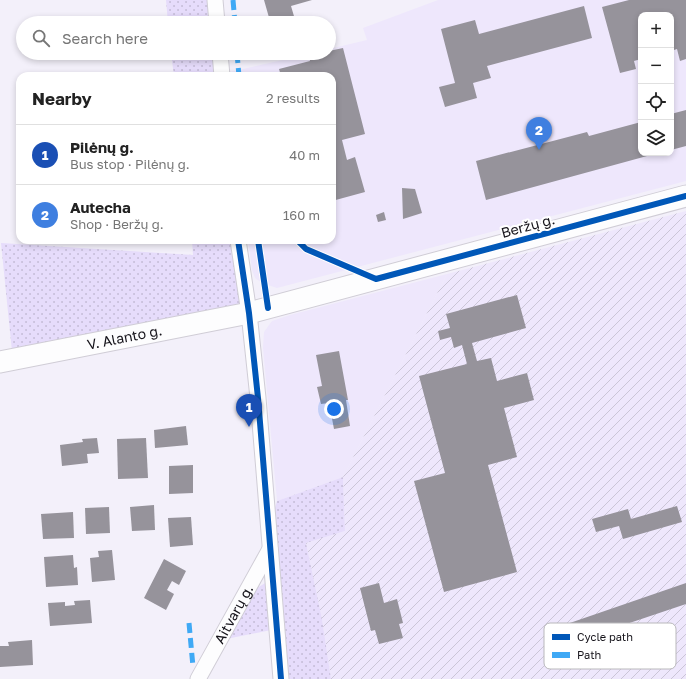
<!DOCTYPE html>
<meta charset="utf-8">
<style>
body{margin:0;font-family:"Golos Text",sans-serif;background:#f6f6f6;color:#222}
.controls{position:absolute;right:12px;top:12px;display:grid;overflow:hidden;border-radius:8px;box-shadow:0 2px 6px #0003}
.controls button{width:36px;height:36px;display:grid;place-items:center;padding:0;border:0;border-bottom:1px solid #e0e0e0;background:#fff;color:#222;font:20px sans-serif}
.you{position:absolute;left:334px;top:409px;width:14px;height:14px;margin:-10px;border:3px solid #fff;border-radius:50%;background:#1a73e8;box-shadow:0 0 0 6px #1a73e833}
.badge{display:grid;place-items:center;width:26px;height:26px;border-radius:50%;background:#2563eb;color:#fff;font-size:13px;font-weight:700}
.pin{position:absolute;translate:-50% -33px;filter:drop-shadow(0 1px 2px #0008)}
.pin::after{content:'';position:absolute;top:21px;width:14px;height:12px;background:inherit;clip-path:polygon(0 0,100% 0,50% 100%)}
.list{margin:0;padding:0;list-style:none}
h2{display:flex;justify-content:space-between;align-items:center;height:52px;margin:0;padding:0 16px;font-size:17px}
h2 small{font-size:13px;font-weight:400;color:#767676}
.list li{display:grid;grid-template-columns:26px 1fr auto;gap:12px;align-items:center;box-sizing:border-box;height:60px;padding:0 16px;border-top:1px solid #e0e0e0}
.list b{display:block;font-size:15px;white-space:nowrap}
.list p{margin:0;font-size:13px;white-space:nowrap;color:#767676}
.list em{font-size:13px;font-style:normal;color:#767676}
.icon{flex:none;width:22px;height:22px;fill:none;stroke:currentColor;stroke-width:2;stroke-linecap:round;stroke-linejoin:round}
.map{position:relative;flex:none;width:686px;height:679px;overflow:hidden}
.search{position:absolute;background:#fff;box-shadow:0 2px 6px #0003;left:16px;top:16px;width:320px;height:44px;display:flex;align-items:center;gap:10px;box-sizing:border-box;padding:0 14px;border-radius:22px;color:#767676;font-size:15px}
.panel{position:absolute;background:#fff;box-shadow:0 2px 6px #0003;left:16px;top:72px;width:320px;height:172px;border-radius:12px}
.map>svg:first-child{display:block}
</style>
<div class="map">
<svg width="686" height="679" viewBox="0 0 686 679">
<defs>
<pattern id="industrial-furrows" width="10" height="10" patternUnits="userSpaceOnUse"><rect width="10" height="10" fill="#eee7fc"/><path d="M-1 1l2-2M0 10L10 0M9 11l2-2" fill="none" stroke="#cbc5d7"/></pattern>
<pattern id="grass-dots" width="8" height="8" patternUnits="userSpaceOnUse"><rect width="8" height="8" fill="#e6dcfb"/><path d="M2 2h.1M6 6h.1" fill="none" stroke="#c5bcd7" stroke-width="1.8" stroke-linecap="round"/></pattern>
</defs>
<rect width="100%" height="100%" fill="#f3f0fa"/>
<!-- built -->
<g fill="#eee7fc" fill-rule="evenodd">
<path d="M438,0h248v181l-409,107 -15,-5 -7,-5 -3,-8 -4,-30h84v-164h-102v-4l83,-19h16v-4l38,-9 -4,-12zM641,15h30v138h-30z"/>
<path d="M447,274l-104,203 -66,24 -14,-153 1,-16 8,-11 18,-6z"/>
</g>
<!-- industrial -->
<path fill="url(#industrial-furrows)" d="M686,211v468h-355l-9,-60 -16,-76 39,-12 -2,-54 104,-203z"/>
<!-- grass -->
<g fill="url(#grass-dots)">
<path d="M166,0h49l2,23h-49z"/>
<path d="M171,53h49l2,23h-48z"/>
<path d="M192,240h46l11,73 -236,48 -12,-118 192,12z"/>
<path d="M343,477l2,54 -39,12 16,76 9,60h-50l-5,-50 -55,11 31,-49 25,-15 -2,-68 2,-7z"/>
</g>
<!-- building -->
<g fill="#96939b">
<path d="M264,0h48l-21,6 5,17h-20l-1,-3 -5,1z"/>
<path d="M629,0h57v59l-6,2 -3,-12 -6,2v-36h-30v44l-7,2 2,8 -16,4 -18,-66z"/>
<path d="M584,6l8,32 -105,28 4,12 -18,5 4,15 -32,9 -6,-20 16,-4 -14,-54 34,-9 4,14z"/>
<path d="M343,48l22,86 -23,6 5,20 8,-3 10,35 -33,9v-125h-51l-2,-7 31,-8 -1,-4 20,-4v-2z"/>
<path d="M686,110v36l-15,4v-36z"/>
<path d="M641,122v31h17l-172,47 -10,-39 111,-29 2,4z"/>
<path d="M402,188l13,1 7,24 -19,6z"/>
<path d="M384,212l2,8 -8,2 -2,-7z"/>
<path d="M517,295l9,33 -54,15 5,18 14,-3 6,23 30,-8 7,27 -30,8 13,49 -29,8 29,107 -73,20 -30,-111 31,-8 -26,-97 48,-12 -5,-19 -8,3 -3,-11 -11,3 -2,-9 12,-3 -4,-14z"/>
<path d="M339,351l9,49h-2l4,26 -16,3 -5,-26 -8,1 -4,-17 5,-1 -6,-31z"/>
<path d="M186,426l2,19 -33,3 -1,-18z"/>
<path d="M97,438l2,15 -12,1 1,9 -26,3 -2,-21 23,-3 -1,-3z"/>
<path d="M146,438l2,40 -30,1 -1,-40z"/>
<path d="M193,465v28l-24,1v-28z"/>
<path d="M154,505l1,25 -23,1 -2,-24z"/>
<path d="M677,506l5,16 -59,17 -4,-13 -23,6 -4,-13 36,-10 3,10z"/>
<path d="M109,507l1,26 -24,1 -1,-26z"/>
<path d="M73,512l1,26 -31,1 -2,-25z"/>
<path d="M191,517l2,28 -23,2 -2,-29z"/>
<path d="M112,550l3,30 -23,2 -2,-24 9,-1 -1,-6z"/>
<path d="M73,555l1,13 3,-1 1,18 -32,2 -2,-30z"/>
<path d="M164,559l22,12 -7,14 -7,-4 -5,9 7,4 -8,16 -22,-12z"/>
<path d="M379,583l5,20 13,-4 6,24 -4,1 4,14 -24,6 -4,-14 -4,1 -11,-43z"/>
<path d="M686,583v21l-116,39 -6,-18z"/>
<path d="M90,600l2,23 -42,3 -2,-23 17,-1v4l10,-1 -1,-4z"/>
<path d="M32,640l1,25 -33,2v-21h9l-1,-4z"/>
</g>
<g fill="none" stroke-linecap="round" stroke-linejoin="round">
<defs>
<g id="minor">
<path d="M215,0l2,23"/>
<path d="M220,53l2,23"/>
<path d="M238,240l11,73 9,85 23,281"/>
<path id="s1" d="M198,679l72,-130"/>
</g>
<g id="secondary">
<path id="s2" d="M0,362l249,-49 437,-117"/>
</g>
</defs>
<!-- minor casing -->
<use href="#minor" stroke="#d0cdd6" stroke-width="17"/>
<!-- secondary casing -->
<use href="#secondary" stroke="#d0cdd6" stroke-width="23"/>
<!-- minor -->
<use href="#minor" stroke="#fdfdfe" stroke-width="15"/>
<!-- secondary -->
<use href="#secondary" stroke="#fdfdfe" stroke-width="21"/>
<!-- quiet -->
<g stroke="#3fa9f5" stroke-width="5" stroke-dasharray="10 5" stroke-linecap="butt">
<path d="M233,0l2,23"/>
<path d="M237,53l2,23"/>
<path d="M189,623l4,44"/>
</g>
<defs>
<g id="cycleway">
<path d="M238,240l11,73 9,85 23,281"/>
<path d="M258,240l10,68"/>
<path d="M297,240l9,9 70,30 310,-83"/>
</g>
</defs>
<!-- cycleway casing -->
<use href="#cycleway" stroke="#fff" stroke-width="8"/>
<!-- cycleway -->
<use href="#cycleway" stroke="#0057b8" stroke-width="6"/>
</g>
<g text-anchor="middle" stroke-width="4" stroke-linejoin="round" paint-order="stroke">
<!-- street labels -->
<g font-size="14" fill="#16141b" stroke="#fff">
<text transform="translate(528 226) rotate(-15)" y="5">Beržų g.</text>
<text dy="5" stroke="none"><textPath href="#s2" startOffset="127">V. Alanto g.</textPath></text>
<text dy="5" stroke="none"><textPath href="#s1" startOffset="74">Aitvarų g.</textPath></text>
</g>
</g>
<!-- legend -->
<rect x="544" y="623" width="132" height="46" rx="6" fill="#fff" stroke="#b9b8bb" stroke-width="1"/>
<rect x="552" y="634" width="18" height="6" fill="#0057b8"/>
<rect x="552" y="652" width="18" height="6" fill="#3fa9f5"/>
<g font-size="11" fill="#16141b">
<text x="577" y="641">Cycle path</text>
<text x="577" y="659">Path</text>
</g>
</svg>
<div class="controls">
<button>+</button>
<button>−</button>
<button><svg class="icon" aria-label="locate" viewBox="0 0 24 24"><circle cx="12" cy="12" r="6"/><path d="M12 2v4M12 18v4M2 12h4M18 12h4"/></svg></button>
<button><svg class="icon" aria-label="layers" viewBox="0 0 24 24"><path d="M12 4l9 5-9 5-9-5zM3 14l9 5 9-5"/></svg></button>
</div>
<div class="you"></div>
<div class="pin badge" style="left:249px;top:427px;background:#1a4fb4">1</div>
<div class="pin badge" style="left:539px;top:150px;background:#3f7fe0">2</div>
<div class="search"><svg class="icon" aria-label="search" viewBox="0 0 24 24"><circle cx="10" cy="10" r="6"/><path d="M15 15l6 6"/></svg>Search here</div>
<section class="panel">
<h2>Nearby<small>2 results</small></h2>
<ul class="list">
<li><span class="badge" style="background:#1a4fb4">1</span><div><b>Pilėnų g.</b><p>Bus stop · Pilėnų g.</p></div><em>40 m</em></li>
<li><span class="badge" style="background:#3f7fe0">2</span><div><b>Autecha</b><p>Shop · Beržų g.</p></div><em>160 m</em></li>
</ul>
</section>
</div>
